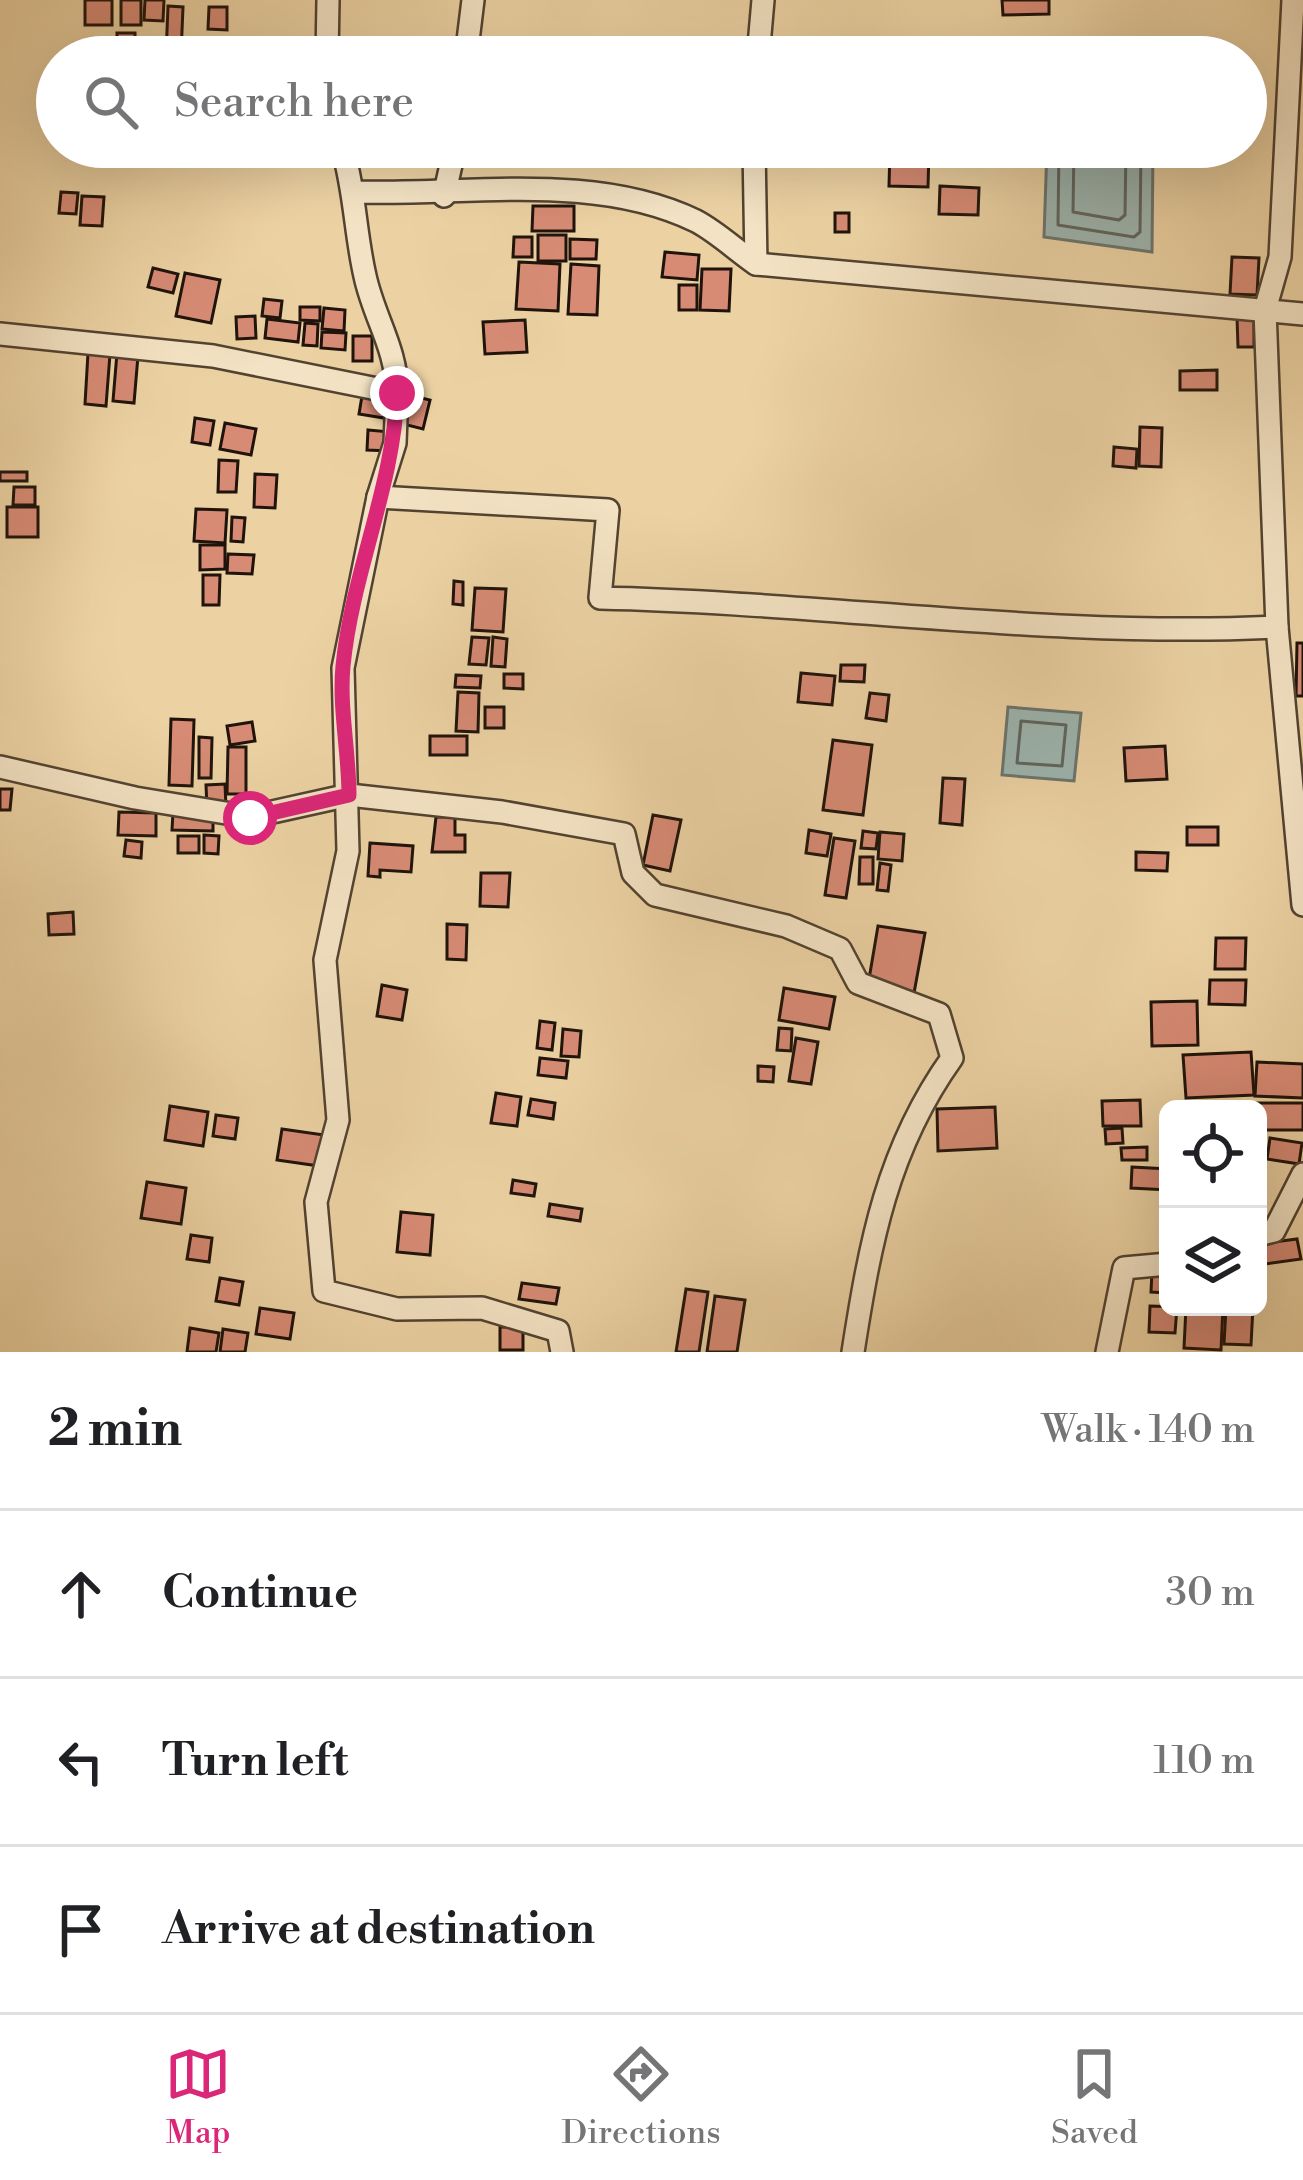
<!DOCTYPE html>
<meta charset="utf-8">
<style>
body{margin:0;font-family:"Libre Bodoni",serif;background:#f6f6f6;color:#202124}
.controls{position:absolute;right:36px;bottom:36px;display:grid;overflow:hidden;border-radius:18px;box-shadow:0 12px 48px #0002}
.controls button{width:108px;height:108px;display:grid;place-items:center;padding:0;border:0;border-bottom:3px solid #e0e0e0;background:#fff;color:#202124;font:60px sans-serif}
.stop{position:absolute;width:36px;height:36px;margin:-27px;border:9px solid #db2777;border-radius:50%;background:#fff}
.stop.end{background:#db2777;border-color:#fff;box-shadow:0 3px 12px #0008}
.list{margin:0;padding:0;list-style:none}
h2{display:flex;justify-content:space-between;align-items:center;height:156px;margin:0;padding:0 48px;font-size:51px}
h2 small{font-size:39px;font-weight:400;color:#757577}
.list li{display:grid;grid-template-columns:78px 1fr auto;gap:36px;align-items:center;box-sizing:border-box;height:168px;padding:0 48px;border-top:3px solid #e0e0e0}
.list b{display:block;font-size:45px;white-space:nowrap}
.list em{font-size:39px;font-style:normal;color:#757577}
.icon{flex:none;width:66px;height:66px;fill:none;stroke:currentColor;stroke-width:2;stroke-linecap:round;stroke-linejoin:round}
.map{position:relative;flex:none;width:1303px;height:1352px;overflow:hidden}
.search{position:absolute;background:#fff;box-shadow:0 12px 48px #0002;left:36px;right:36px;top:36px;height:132px;display:flex;align-items:center;gap:30px;box-sizing:border-box;padding:0 42px;border-radius:66px;color:#757577;font-size:45px}
.sheet{height:660px;background:#fff}
nav{display:flex;justify-content:space-around;align-items:center;box-sizing:border-box;height:168px;border-top:3px solid #e0e0e0;background:#fff;font-size:33px;color:#757577}
nav a{display:grid;justify-items:center;gap:6px}
nav .on{color:#db2777}
.map>svg:first-child{display:block}
</style>
<div class="map">
<svg width="1303" height="1352" viewBox="0 0 1303 1352">
<rect width="100%" height="100%" fill="#ecd2a3"/>
<filter id="stains"><feTurbulence type="fractalNoise" baseFrequency=".00167" numOctaves="4"/><feColorMatrix values="0 0 0 0 .2 0 0 0 0 .09 0 0 0 0 .02 0 0 0 .5 -.17"/></filter>
<radialGradient id="worn" r=".72"><stop offset=".6" stop-color="#630" stop-opacity="0"/><stop offset="1" stop-color="#630" stop-opacity=".3"/></radialGradient>
<!-- water -->
<g fill="#9cb5b0" stroke="#6a746e" stroke-width="3">
<path d="M1047,147h106l-1,105 -108,-15z"/>
<path d="M1008,707l73,6 -7,68 -72,-6z"/>
</g>
<g fill="none" stroke-linecap="round" stroke-linejoin="round">
<!-- shore -->
<g stroke="#5e645e" stroke-width="3">
<path d="M1059,147l-1,78 76,12 6,-5 1,-85"/>
<path d="M1074,147l-1,65 46,8 6,-5 1,-68"/>
<path d="M1021,721l45,4 -4,41 -45,-3z"/>
</g>
</g>
<!-- building -->
<g fill="#d78b75" stroke="#1f130b" stroke-width="3">
<rect x="85" y="0" width="27" height="25"/>
<rect x="121" y="0" width="20" height="25"/>
<path d="M145,0h19l-1,21 -19,-1z"/>
<path d="M1002,0h47v14l-46,1z"/>
<path d="M168,6l15,1 -2,48h-15z"/>
<path d="M209,7h18v23l-19,-1z"/>
<rect x="117" y="33" width="18" height="24"/>
<path d="M100,147h26l-2,16 -26,-4z"/>
<path d="M890,150l39,1 -1,36 -39,-1z"/>
<path d="M940,186l39,2 -1,27 -39,-1z"/>
<path d="M61,192l17,1 -2,21 -17,-1z"/>
<path d="M82,196l22,1 -2,29 -22,-1z"/>
<path d="M533,206h41v25h-42z"/>
<rect x="835" y="213" width="14" height="19"/>
<rect x="538" y="235" width="28" height="26"/>
<path d="M514,237h18v20h-19z"/>
<path d="M570,239l27,1 -1,19h-26z"/>
<path d="M665,252l34,3 -2,25 -35,-3z"/>
<path d="M1232,257l27,1 -2,37 -27,-1z"/>
<path d="M519,262l41,2 -2,47 -42,-2z"/>
<path d="M571,264l28,2 -2,49 -29,-1z"/>
<path d="M153,268l25,6 -5,19 -25,-6z"/>
<path d="M702,269h29l-2,42 -29,-1z"/>
<path d="M185,273l35,7 -9,43 -35,-7z"/>
<rect x="679" y="285" width="18" height="25"/>
<path d="M264,299l18,2 -2,17 -18,-2z"/>
<path d="M300,307h20v14l-20,-1z"/>
<path d="M324,308l21,2 -1,21 -22,-2z"/>
<path d="M255,316l1,22 -19,1 -1,-22z"/>
<path d="M1237,317h17v30h-16z"/>
<path d="M267,319l33,4 -2,19 -33,-4z"/>
<path d="M525,320l2,32 -42,2 -2,-32z"/>
<path d="M305,323l13,1 -1,22 -14,-1z"/>
<path d="M322,332l24,1 -1,17 -24,-2z"/>
<rect x="353" y="336" width="19" height="25"/>
<path d="M88,353l22,1 -4,52 -21,-2z"/>
<path d="M117,353l21,3 -4,47 -21,-2z"/>
<path d="M1217,370v20h-37v-19z"/>
<path d="M363,390l31,5 -4,24 -31,-5z"/>
<path d="M405,394l25,6 -7,29 -24,-6z"/>
<path d="M195,418l19,3 -4,24 -18,-3z"/>
<path d="M225,423l31,6 -5,26 -31,-6z"/>
<path d="M1140,427l22,1 -1,39 -22,-1z"/>
<path d="M368,430l23,2 -1,19 -23,-1z"/>
<path d="M1114,447l23,2 -1,19 -23,-2z"/>
<path d="M219,460l19,1 -2,31h-18z"/>
<rect x="0" y="472" width="27" height="9"/>
<path d="M255,474l22,1 -2,33 -21,-1z"/>
<path d="M14,487h21v18h-22z"/>
<rect x="7" y="507" width="31" height="30"/>
<path d="M196,509l31,1 -2,33 -31,-2z"/>
<path d="M232,517l13,1 -2,24 -12,-1z"/>
<path d="M200,545h25v24l-25,1z"/>
<path d="M228,554l26,1 -2,19 -25,-1z"/>
<path d="M203,575h17l-1,30h-16z"/>
<path d="M454,581l9,1v23l-10,-1z"/>
<path d="M475,588l31,1 -3,43 -31,-2z"/>
<path d="M472,637l17,1 -3,27 -17,-1z"/>
<path d="M493,637l14,2 -2,28 -14,-1z"/>
<path d="M1297,643h6v53h-7z"/>
<path d="M841,665h24l-1,17 -24,-1z"/>
<path d="M801,673l34,3 -3,29 -34,-3z"/>
<path d="M504,674h19v15l-19,-1z"/>
<path d="M456,675l25,1 -1,12 -25,-1z"/>
<path d="M458,692l21,1 -1,39 -22,-1z"/>
<path d="M870,693l19,2 -3,26 -20,-3z"/>
<rect x="485" y="707" width="19" height="21"/>
<path d="M171,719l23,1 -2,66 -23,-1z"/>
<path d="M252,722l3,19 -25,4 -3,-19z"/>
<rect x="430" y="736" width="37" height="19"/>
<path d="M199,737l13,1 -1,40h-12z"/>
<path d="M833,740l39,5 -9,70 -40,-5z"/>
<path d="M1165,746l2,33 -41,2 -2,-33z"/>
<path d="M228,747h18v47h-19z"/>
<path d="M943,778l22,1 -3,46 -22,-2z"/>
<path d="M225,784l1,24h-19l-1,-23z"/>
<path d="M0,789h12l-2,21h-10z"/>
<path d="M119,812l37,1v23l-38,-1z"/>
<path d="M173,812l40,1v18l-41,-1z"/>
<path d="M653,815l28,5 -11,51 -27,-6z"/>
<path d="M436,817h19v18h10v17h-33z"/>
<rect x="1187" y="827" width="31" height="18"/>
<path d="M809,830l22,4 -4,22 -21,-3z"/>
<path d="M863,831l15,2 -2,16 -15,-1z"/>
<path d="M880,832l24,2 -2,27 -24,-2z"/>
<path d="M204,835l15,1 -1,18 -14,-1z"/>
<rect x="178" y="836" width="21" height="17"/>
<path d="M834,838l21,3 -9,57 -21,-3z"/>
<path d="M126,840l16,2 -1,16 -17,-2z"/>
<path d="M370,843l43,3 -2,26 -31,-2v7l-12,-1z"/>
<path d="M1136,852l32,1 -1,18 -31,-1z"/>
<path d="M860,857h13v27h-14z"/>
<path d="M880,863l11,2 -3,26 -11,-1z"/>
<path d="M481,873h29l-2,34 -28,-1z"/>
<path d="M73,912l1,22 -25,1 -1,-21z"/>
<path d="M447,924l20,1 -1,35 -19,-1z"/>
<path d="M878,926l47,7 -11,60 -46,-8z"/>
<path d="M1216,938h30l-1,31h-30z"/>
<path d="M1210,980h36l-1,25 -36,-1z"/>
<path d="M382,985l25,5 -5,30 -25,-4z"/>
<path d="M784,988l51,9 -6,32 -50,-9z"/>
<path d="M1197,1001l1,44 -46,1 -1,-44z"/>
<path d="M540,1021l15,2 -3,27 -15,-2z"/>
<path d="M779,1028l13,1 -1,22 -14,-1z"/>
<path d="M563,1029l18,2 -2,26 -18,-1z"/>
<path d="M796,1038l22,4 -7,42 -22,-3z"/>
<path d="M1251,1052l3,43 -68,3 -3,-43z"/>
<path d="M540,1058l28,3 -2,17 -28,-3z"/>
<path d="M1257,1062l46,2v34l-48,-2z"/>
<path d="M758,1066l16,1 -1,15 -15,-1z"/>
<path d="M496,1093l25,4 -4,29 -26,-3z"/>
<path d="M531,1099l24,4 -2,16 -25,-4z"/>
<path d="M1140,1100l1,26h-38l-1,-25z"/>
<path d="M1255,1103h48v27h-45z"/>
<path d="M170,1106l38,6 -5,34 -38,-6z"/>
<path d="M995,1107l2,41 -59,3 -1,-42z"/>
<path d="M216,1115l22,3 -3,21 -22,-3z"/>
<path d="M1122,1128l1,15 -17,1 -1,-15z"/>
<path d="M282,1129l42,6 -5,31 -42,-6z"/>
<path d="M1270,1138l32,5 -3,21 -32,-5z"/>
<path d="M1147,1147v13h-25l-1,-12z"/>
<path d="M1132,1167l36,2v21l-37,-2z"/>
<path d="M513,1180l23,4 -2,12 -23,-3z"/>
<path d="M147,1182l39,6 -5,36 -40,-6z"/>
<path d="M550,1204l32,5 -2,12 -32,-5z"/>
<path d="M401,1212l32,3 -3,40 -33,-3z"/>
<path d="M191,1235l21,3 -3,24 -22,-3z"/>
<path d="M1297,1239l4,20 -43,6v-21z"/>
<path d="M1152,1271h16v22l-17,-1z"/>
<path d="M220,1278l23,4 -4,23 -23,-4z"/>
<path d="M522,1283l37,5 -3,16 -37,-5z"/>
<path d="M686,1289l22,3 -9,60h-23z"/>
<path d="M715,1296l30,4 -8,52h-30z"/>
<path d="M1150,1306l27,1 -2,26 -26,-1z"/>
<path d="M1186,1307h37l-2,43 -37,-2z"/>
<path d="M1226,1307h27l-2,38 -27,-1z"/>
<path d="M260,1308l34,5 -4,26 -34,-5z"/>
<rect x="500" y="1327" width="23" height="23"/>
<path d="M190,1328l29,5 -3,19h-29z"/>
<path d="M223,1329l25,4 -3,19h-25z"/>
</g>
<g fill="none" stroke-linecap="round" stroke-linejoin="round">
<defs>
<g id="minor">
<path d="M1293,0l-13,257 -15,53 12,317 26,278"/>
<path d="M327,57l1,-57"/>
<path d="M466,57l7,-57"/>
<path d="M758,57l5,-57"/>
<path d="M342,147c13,43 13,86 23,129 9,42 32,73 32,117"/>
<path d="M754,147l2,117"/>
<path d="M356,192c109,4 237,-21 340,29 21,11 41,30 60,43l547,50"/>
<path d="M444,196l11,-49"/>
<path d="M0,334l213,22 184,37 -2,50 -17,54 -35,171 5,183 -23,109 13,160 -22,82 8,89 73,18 85,-1 76,23 4,21"/>
<path d="M378,497l230,13 -8,88c227,5 450,40 677,29"/>
<path d="M0,767l135,31 115,19 99,-22 153,17 122,22 9,39 22,22 131,31 54,23 18,34 81,31 13,44c-65,91 -82,185 -99,294"/>
<path d="M1258,1235l16,-4 29,-57"/>
<path d="M1107,1352l17,-84 44,-4"/>
</g>
</defs>
<!-- minor casing -->
<use href="#minor" stroke="#524331" stroke-width="26"/>
<!-- minor -->
<use href="#minor" stroke="#f3e2c3" stroke-width="21"/>
</g>
<g fill="none" stroke-linecap="round" stroke-linejoin="round">
<!-- route -->
<path stroke="#db2777" stroke-width="15" d="M250,818l99,-23c0,-42 -10,-88 -6,-129 9,-93 51,-181 54,-273"/>
</g>
<rect width="100%" height="100%" filter="url(#stains)"/>
<rect width="100%" height="100%" fill="url(#worn)"/>
</svg>
<div class="controls">
<button><svg class="icon" aria-label="locate" viewBox="0 0 24 24"><circle cx="12" cy="12" r="6"/><path d="M12 2v4M12 18v4M2 12h4M18 12h4"/></svg></button>
<button><svg class="icon" aria-label="layers" viewBox="0 0 24 24"><path d="M12 4l9 5-9 5-9-5zM3 14l9 5 9-5"/></svg></button>
</div>
<div class="stop" style="left:250px;top:818px"></div>
<div class="stop end" style="left:397px;top:393px"></div>
<div class="search"><svg class="icon" aria-label="search" viewBox="0 0 24 24"><circle cx="10" cy="10" r="6"/><path d="M15 15l6 6"/></svg>Search here</div>
</div>
<section class="sheet">
<h2>2 min<small>Walk · 140 m</small></h2>
<ul class="list">
<li><svg class="icon" aria-label="ahead" viewBox="0 0 24 24"><path d="M12 20V5M6 11l6-6 6 6"/></svg><div><b>Continue</b></div><em>30 m</em></li>
<li><svg class="icon" aria-label="left" viewBox="0 0 24 24"><path d="M17 20v-9H6M10 6l-5 5 5 5"/></svg><div><b>Turn left</b></div><em>110 m</em></li>
<li><svg class="icon" aria-label="arrive" viewBox="0 0 24 24"><path d="M6 21V4h12l-3 4 3 4H6"/></svg><div><b>Arrive at destination</b></div></li>
</ul>
</section>
<nav>
<a class="on"><svg class="icon" aria-label="map" viewBox="0 0 24 24"><path d="M3 6l6-2 6 2 6-2v14l-6 2-6-2-6 2zM9 4v14M15 6v14"/></svg>Map</a>
<a><svg class="icon" aria-label="directions" viewBox="0 0 24 24"><path d="M12 3l9 9-9 9-9-9zM9 14v-3h6M13 9l2 2-2 2"/></svg>Directions</a>
<a><svg class="icon" aria-label="saved" viewBox="0 0 24 24"><path d="M7 4h10v16l-5-4-5 4z"/></svg>Saved</a>
</nav>
